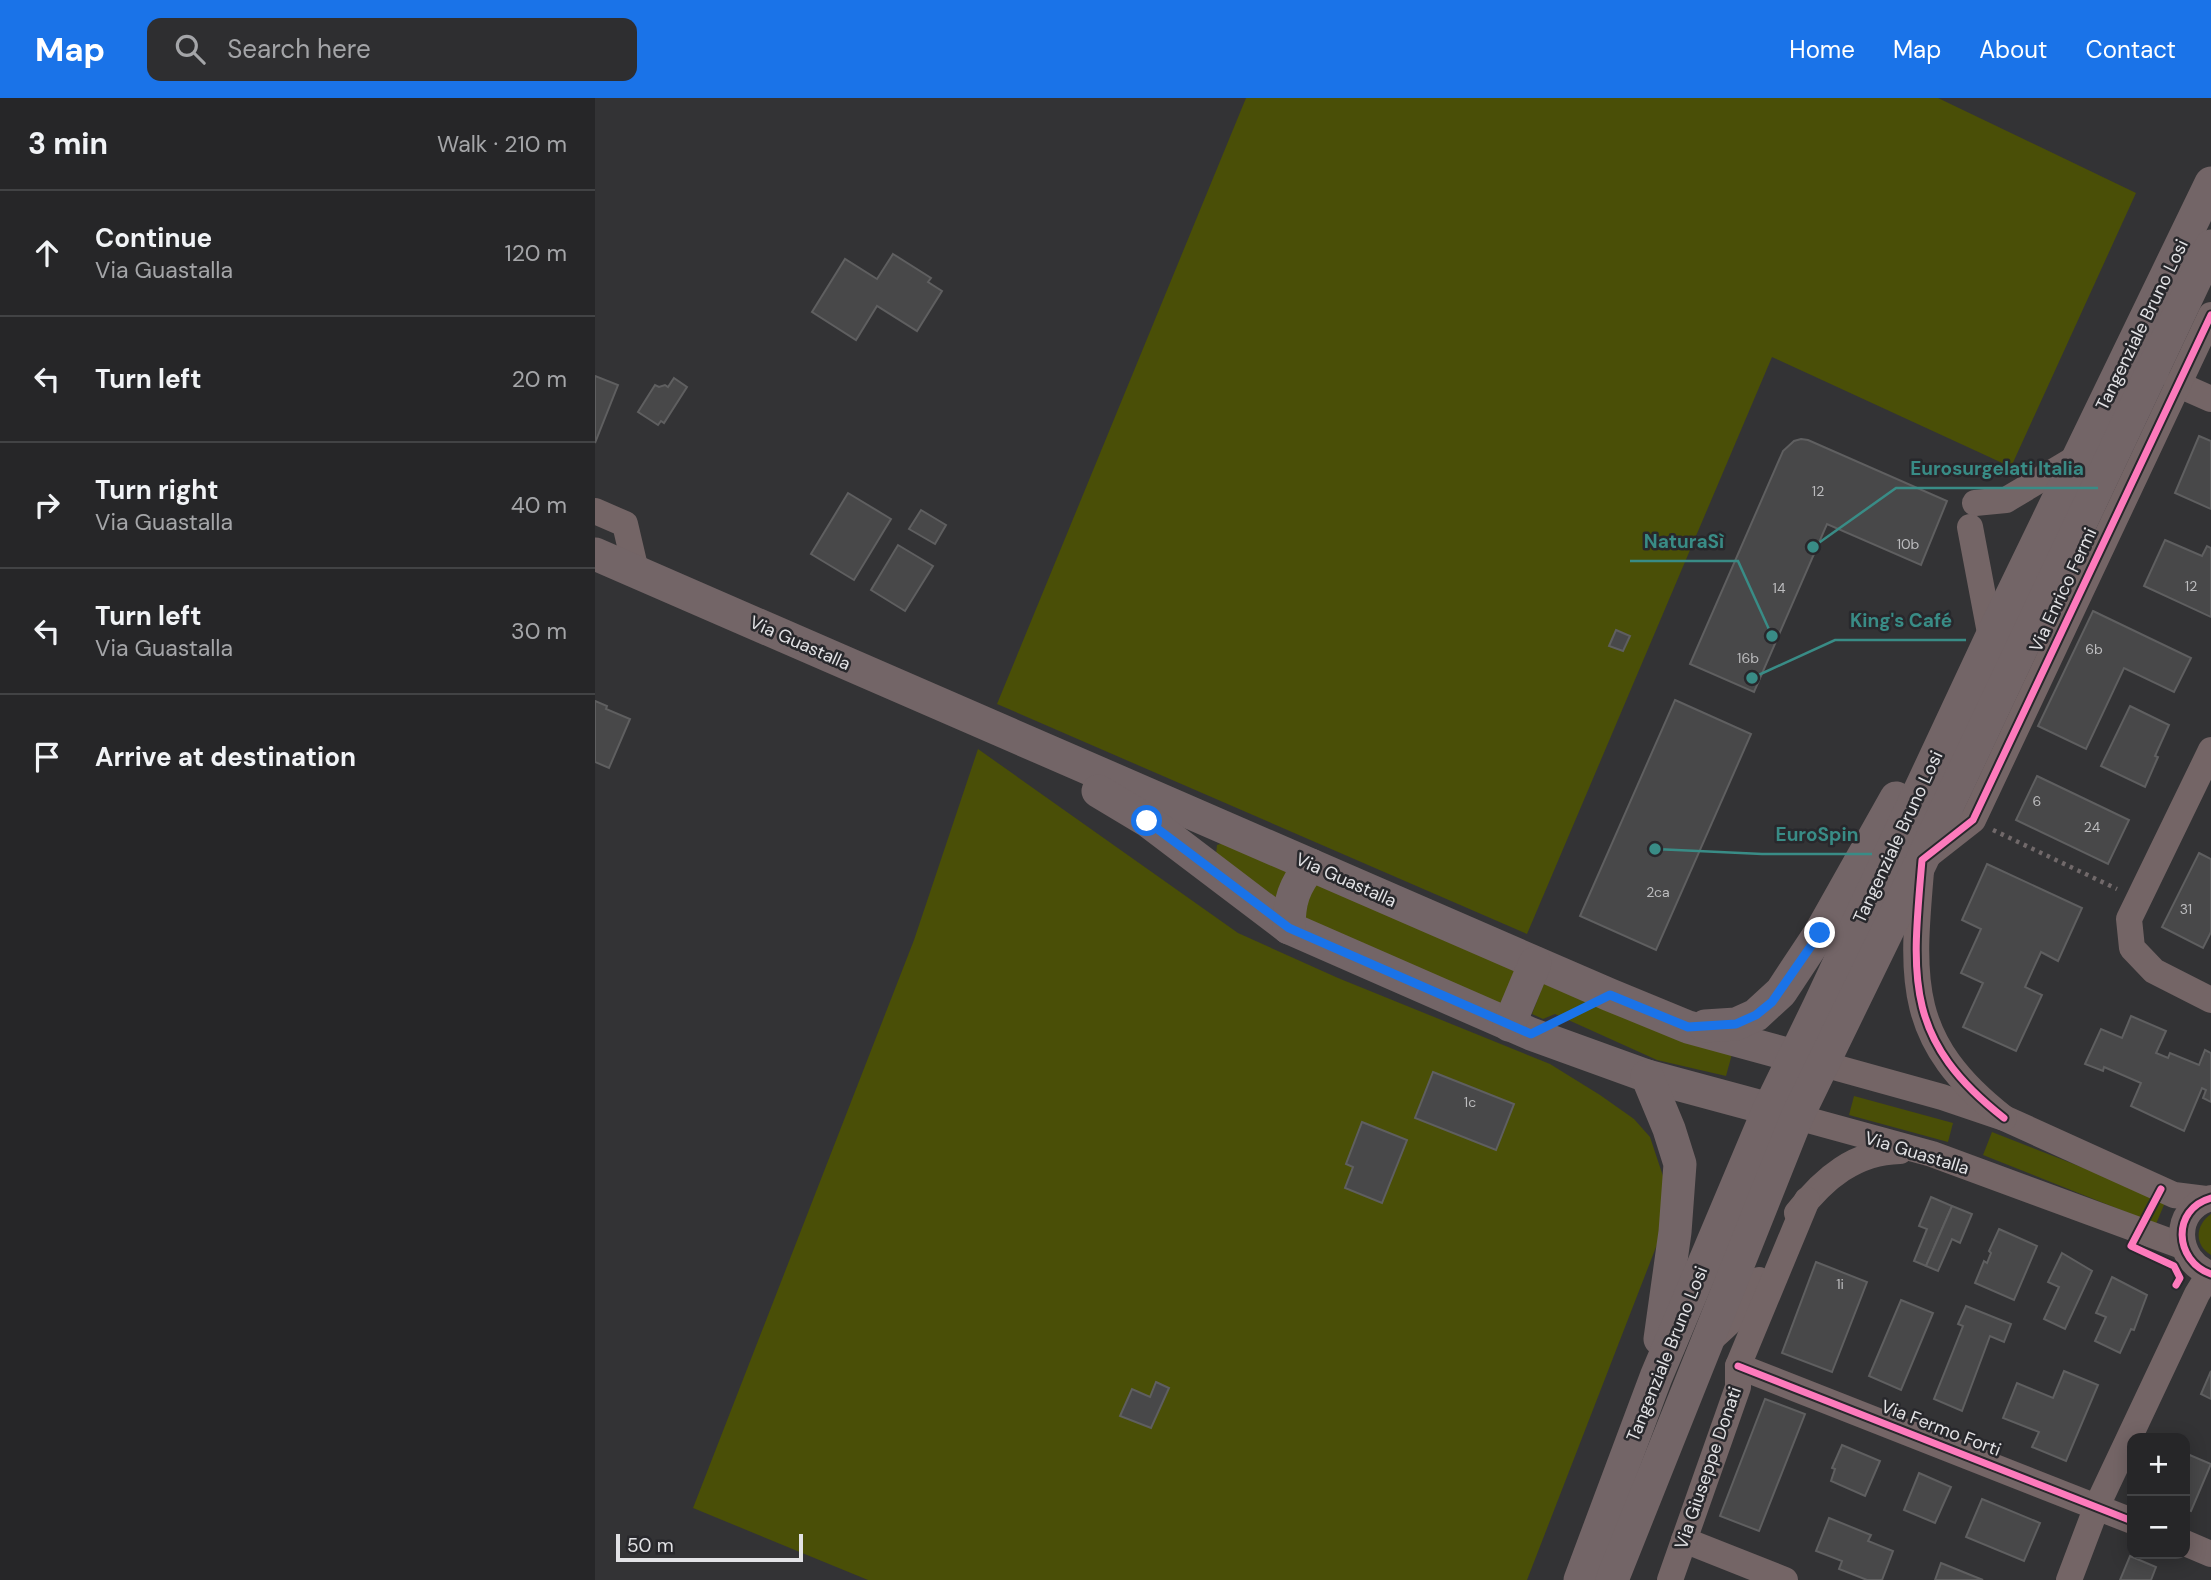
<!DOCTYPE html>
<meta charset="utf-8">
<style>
body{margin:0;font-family:"DM Sans",sans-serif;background:#2e2e30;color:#f1f3f6}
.controls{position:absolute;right:21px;bottom:21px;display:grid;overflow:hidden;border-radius:14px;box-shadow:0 4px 18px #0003}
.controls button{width:63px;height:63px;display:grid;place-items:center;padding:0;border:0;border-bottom:2px solid #424345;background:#262628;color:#f1f3f6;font:35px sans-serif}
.scale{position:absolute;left:21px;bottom:18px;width:187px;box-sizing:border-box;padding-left:7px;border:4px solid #e2e2e5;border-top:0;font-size:19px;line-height:24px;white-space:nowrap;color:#e2e2e5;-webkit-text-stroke:5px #28282c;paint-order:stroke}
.stop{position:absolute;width:21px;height:21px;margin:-16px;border:5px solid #1a73e8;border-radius:50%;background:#fff}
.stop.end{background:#1a73e8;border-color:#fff;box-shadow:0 2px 7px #0008}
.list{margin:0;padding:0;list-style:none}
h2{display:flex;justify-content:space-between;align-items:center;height:91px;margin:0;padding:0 28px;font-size:30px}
h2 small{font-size:23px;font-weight:400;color:#a4a5a8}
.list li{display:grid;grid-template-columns:46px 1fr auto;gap:21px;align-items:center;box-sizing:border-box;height:126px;padding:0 28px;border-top:2px solid #424345}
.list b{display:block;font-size:26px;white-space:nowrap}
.list p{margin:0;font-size:23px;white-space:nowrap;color:#a4a5a8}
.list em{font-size:23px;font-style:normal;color:#a4a5a8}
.icon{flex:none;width:38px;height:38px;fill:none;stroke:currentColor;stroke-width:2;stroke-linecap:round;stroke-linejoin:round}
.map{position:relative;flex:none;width:1616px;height:1482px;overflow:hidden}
header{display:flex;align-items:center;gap:42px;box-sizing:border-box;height:98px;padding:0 35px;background:#1a73e8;color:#fff}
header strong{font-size:33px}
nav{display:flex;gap:38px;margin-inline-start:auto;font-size:24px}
.search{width:490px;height:63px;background:#2e2e30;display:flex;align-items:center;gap:18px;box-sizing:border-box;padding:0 24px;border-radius:14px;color:#a4a5a8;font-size:26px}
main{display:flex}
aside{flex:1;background:#262628}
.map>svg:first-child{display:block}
</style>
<header>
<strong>Map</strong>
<div class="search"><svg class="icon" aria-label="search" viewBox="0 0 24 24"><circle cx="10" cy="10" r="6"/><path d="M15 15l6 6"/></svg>Search here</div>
<nav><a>Home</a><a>Map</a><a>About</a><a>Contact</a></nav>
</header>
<main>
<aside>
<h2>3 min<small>Walk · 210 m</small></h2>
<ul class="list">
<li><svg class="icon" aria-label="ahead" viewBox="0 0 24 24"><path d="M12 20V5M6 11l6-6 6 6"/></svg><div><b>Continue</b><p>Via Guastalla</p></div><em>120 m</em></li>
<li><svg class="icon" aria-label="left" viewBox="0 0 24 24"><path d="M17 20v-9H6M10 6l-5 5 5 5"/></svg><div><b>Turn left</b></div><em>20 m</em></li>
<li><svg class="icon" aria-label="right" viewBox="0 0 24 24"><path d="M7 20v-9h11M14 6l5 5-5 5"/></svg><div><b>Turn right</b><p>Via Guastalla</p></div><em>40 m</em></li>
<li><svg class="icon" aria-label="left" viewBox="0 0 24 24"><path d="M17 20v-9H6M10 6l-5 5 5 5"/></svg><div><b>Turn left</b><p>Via Guastalla</p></div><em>30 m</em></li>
<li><svg class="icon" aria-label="arrive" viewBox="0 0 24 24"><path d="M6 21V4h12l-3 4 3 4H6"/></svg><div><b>Arrive at destination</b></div></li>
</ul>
</aside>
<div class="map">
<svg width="1616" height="1482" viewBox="0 0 1616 1482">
<rect width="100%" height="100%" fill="#333335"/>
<!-- green -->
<g fill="#4a4f07">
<path d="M651,0h692l198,95 -125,274 -239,-110 -245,577 -530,-230z"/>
<path d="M383,651l260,184 100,45 212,86 50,31 34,24 16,18 14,42 -1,50 -136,351h-659l-175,-72 221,-568z"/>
<path d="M634,743l65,30 -16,31 -62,-47 1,-10z"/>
<path d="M716,783l207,87 -18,43 -196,-89z"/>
<path d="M949,885l188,71 -6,22 -69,-16 -102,-46 -12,5 -11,-5z"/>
<path d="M1259,998l99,27 -5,19 -99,-27z"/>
<path d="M1397,1034l174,68 -10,24 -173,-69z"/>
<path d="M1616,1116v41c-17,-10 -16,-30 0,-41z"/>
</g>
<!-- building -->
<g fill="#484849" stroke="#5f5f60" stroke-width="2">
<path d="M298,156l38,24 -3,4 14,9 -25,40 -40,-25 -21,34 -44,-28 33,-53 32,20z"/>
<path d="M0,278l23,9 -23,58z"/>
<path d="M79,280l13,9 -23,36 -3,-2 -3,4 -20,-13 17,-27 4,2 6,-2 3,2z"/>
<path d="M1604,338l12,5v68l-36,-16z"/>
<path d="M1206,341l7,1 139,61 -26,64 -94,-41 -73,168 -64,-28 93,-213 11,-10z"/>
<path d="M253,395l43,26 -37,61 -43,-26z"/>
<path d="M326,412l25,15 -11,19 -26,-15z"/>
<path d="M1570,442l37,16 5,-10 4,2v69l-67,-31z"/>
<path d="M303,447l35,21 -28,45 -34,-21z"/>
<path d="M1498,513l98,47 -17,34 -50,-24 -38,81 -48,-23z"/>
<path d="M1021,532l14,6 -7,15 -14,-5z"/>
<path d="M1080,602l76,34 -95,216 -76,-34z"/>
<path d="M0,603l12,5 -1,3 24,10 -21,49 -14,-6z"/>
<path d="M1535,608l39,19 -14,31 3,1 -13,30 -44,-21z"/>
<path d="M1442,678l92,44 -21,44 -92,-44z"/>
<path d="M1604,755l12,6v73l-8,16 -41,-21z"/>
<path d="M1392,766l95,44 -24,53 -17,-9 -16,35 17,8 -26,56 -53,-24 20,-44 -22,-10 20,-44 -19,-9z"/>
<path d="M1536,918l35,15 -10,22 12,5 2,-5 29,12 6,-15 6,3v49l-8,-4 3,-8 -4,-2 -18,43 -53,-25 10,-23 -37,-16 -1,4 -18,-7 16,-35 21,9z"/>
<path d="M838,974l81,32 -18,46 -81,-32z"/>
<path d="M767,1024l45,18 -25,63 -37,-15 8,-21 -7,-3z"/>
<path d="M1336,1099l21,9 -26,60 -12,-5 13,-32 -8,-3z"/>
<path d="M1357,1108l20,8 -12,29 -8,-4 -14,32 -12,-5z"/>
<path d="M1404,1131l38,17 -23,54 -39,-17 9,-22 3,2 4,-10 -2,-2z"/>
<path d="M1467,1155l30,18 -27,58 -21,-10 15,-32 -11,-5z"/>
<path d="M1221,1164l51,20 -35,90 -50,-19z"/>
<path d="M1517,1179l35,18 -13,35 -3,-1 -11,24 -25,-12 11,-24 -10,-4z"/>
<path d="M1306,1202l32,13 -32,77 -32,-14z"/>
<path d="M1371,1208l45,18 -7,18 -14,-6 -28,75 -28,-12 29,-73 -5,-2z"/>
<path d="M1469,1273l34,14 -32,76 -34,-14 7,-15 -36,-14 14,-35 36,15z"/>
<path d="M1616,1273v28l-10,-5z"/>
<path d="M561,1284l13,6 -18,40 -31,-12 12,-27 18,8z"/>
<path d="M1170,1301l40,15 -46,117 -39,-15z"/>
<path d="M1247,1347l38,16 -15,35 -34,-15 4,-12 -3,-1z"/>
<path d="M1590,1355l26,11 -20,47 -6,-2z"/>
<path d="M1324,1375l32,14 -16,36 -31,-13z"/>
<path d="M1387,1401l58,24 -16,38 -58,-24z"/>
<path d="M1234,1420l42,17 -3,6 25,10 -11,29h-15l-28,-11 3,-8 -26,-10z"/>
<path d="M1535,1458l26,11 -5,13h-31z"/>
<path d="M1346,1465l42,17h-48z"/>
</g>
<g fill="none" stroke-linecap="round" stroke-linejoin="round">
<!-- path -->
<path stroke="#71696a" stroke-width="4.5" stroke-dasharray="3.5 5" stroke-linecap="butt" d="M1398,732l124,59"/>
<!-- minor -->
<g stroke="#746566" stroke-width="26">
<path d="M1582,286l34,15"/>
<path d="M1380,405l31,-3 72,-43"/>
<path d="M0,413l30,13 11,47"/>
<path d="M1375,429l21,111"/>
<path d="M1616,652l-82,169 3,29 22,23 57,29"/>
<path d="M1228,966l119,33 62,21 170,77 32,4"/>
<path d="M1202,1019l135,37 250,92"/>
<path d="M1409,1020c-101,-79 -92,-141 -82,-258l51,-40 238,-505"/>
<path d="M1616,1100c-40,11 -37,63 0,76"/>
<path d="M1202,1115c27,-35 58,-61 103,-62"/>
<path d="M1114,1243c24,-21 36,-32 50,-61"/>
<path d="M1143,1268l394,155"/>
<path d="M1089,1442l101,40"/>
<path d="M1590,1445l26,11"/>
<path d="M1075,1482l68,-193v-21l69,-166"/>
<path d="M1474,1482l28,-74 100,-212 13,-21"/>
</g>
<!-- major -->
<g stroke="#736567" stroke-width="33">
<path d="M0,456l1015,441 78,32 128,35"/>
<path d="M503,693l50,30 141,107 242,106 116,42 141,38"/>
<path d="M694,830c0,-27 5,-42 22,-63"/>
<path d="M914,927l26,-62"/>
<path d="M1110,928l31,-2 20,-9 25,-23 39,-59 76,-135"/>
<path d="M1052,978l22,53 11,35 -5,68 -15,107"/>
<path d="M985,1482l76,-203 113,-268 50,-103 172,-368 220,-455"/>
<path d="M1017,1482l185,-463 125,-257 289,-614"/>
</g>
<defs>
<g id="cycleway">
<path d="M1409,1020c-101,-79 -92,-141 -82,-258l51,-40 238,-505"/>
<path d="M1566,1091l-30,57 43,20 6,12 -4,7"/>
<path d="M1616,1100c-40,11 -37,63 0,76"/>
<path d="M1143,1268l394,155"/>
</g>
</defs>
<!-- cycleway casing -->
<use href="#cycleway" stroke="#28282c" stroke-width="11"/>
<!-- cycleway -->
<use href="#cycleway" stroke="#fd7abc" stroke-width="7"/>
</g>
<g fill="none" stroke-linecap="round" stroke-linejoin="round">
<!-- route -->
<path stroke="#1a73e8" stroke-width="9" d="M552,723l142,107 242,106 79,-39 78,32 48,-3 20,-9 16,-13 48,-69"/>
</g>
<g text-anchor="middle" stroke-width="5" stroke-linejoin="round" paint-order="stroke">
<!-- number labels -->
<g font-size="14" fill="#bcbcbe">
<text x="1223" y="398">12</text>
<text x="1313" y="451">10b</text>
<text x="1596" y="493">12</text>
<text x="1184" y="495">14</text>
<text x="1499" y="556">6b</text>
<text x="1153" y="565">16b</text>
<text x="1442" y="708">6</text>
<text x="1497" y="734">24</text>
<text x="1063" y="799">2ca</text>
<text x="1591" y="816">31</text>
<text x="875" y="1009">1c</text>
<text x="1245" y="1191">1i</text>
</g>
<!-- street labels -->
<g font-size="18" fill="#e2e2e5" stroke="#28282c">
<text transform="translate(1547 227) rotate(-64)" y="6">Tangenziale Bruno Losi</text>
<text transform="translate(1468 492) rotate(-65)" y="6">Via Enrico Fermi</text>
<text transform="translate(205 545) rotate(24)" y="6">Via Guastalla</text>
<text transform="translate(1303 739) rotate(-65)" y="6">Tangenziale Bruno Losi</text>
<text transform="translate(751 782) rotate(24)" y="6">Via Guastalla</text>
<text transform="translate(1322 1055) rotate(17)" y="6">Via Guastalla</text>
<text transform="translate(1072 1256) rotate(-68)" y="6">Tangenziale Bruno Losi</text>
<text transform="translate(1346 1330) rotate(21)" y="6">Via Fermo Forti</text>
<text transform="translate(1113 1370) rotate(-71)" y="6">Via Giuseppe Donati</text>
</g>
</g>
<!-- callouts -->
<path fill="none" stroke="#398c86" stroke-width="2.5" d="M1218 449L1301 390H1503M1177 538L1143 463H1035M1157 580L1240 542H1371M1060 751L1167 756H1277"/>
<g fill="#398c86" stroke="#28282c" stroke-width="2.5">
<circle cx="1218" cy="449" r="7"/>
<circle cx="1177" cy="538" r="7"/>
<circle cx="1157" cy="580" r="7"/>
<circle cx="1060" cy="751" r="7"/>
</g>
<g font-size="19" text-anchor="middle" font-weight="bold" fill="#398c86" stroke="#28282c" stroke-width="5" stroke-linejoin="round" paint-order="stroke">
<text x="1402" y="377">Eurosurgelati Italia</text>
<text x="1089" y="450">NaturaSì</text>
<text x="1306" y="529">King's Café</text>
<text x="1222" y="743">EuroSpin</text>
</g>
</svg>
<div class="controls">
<button>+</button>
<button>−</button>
</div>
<div class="scale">50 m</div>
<div class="stop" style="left:552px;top:723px"></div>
<div class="stop end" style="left:1225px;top:835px"></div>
</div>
</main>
